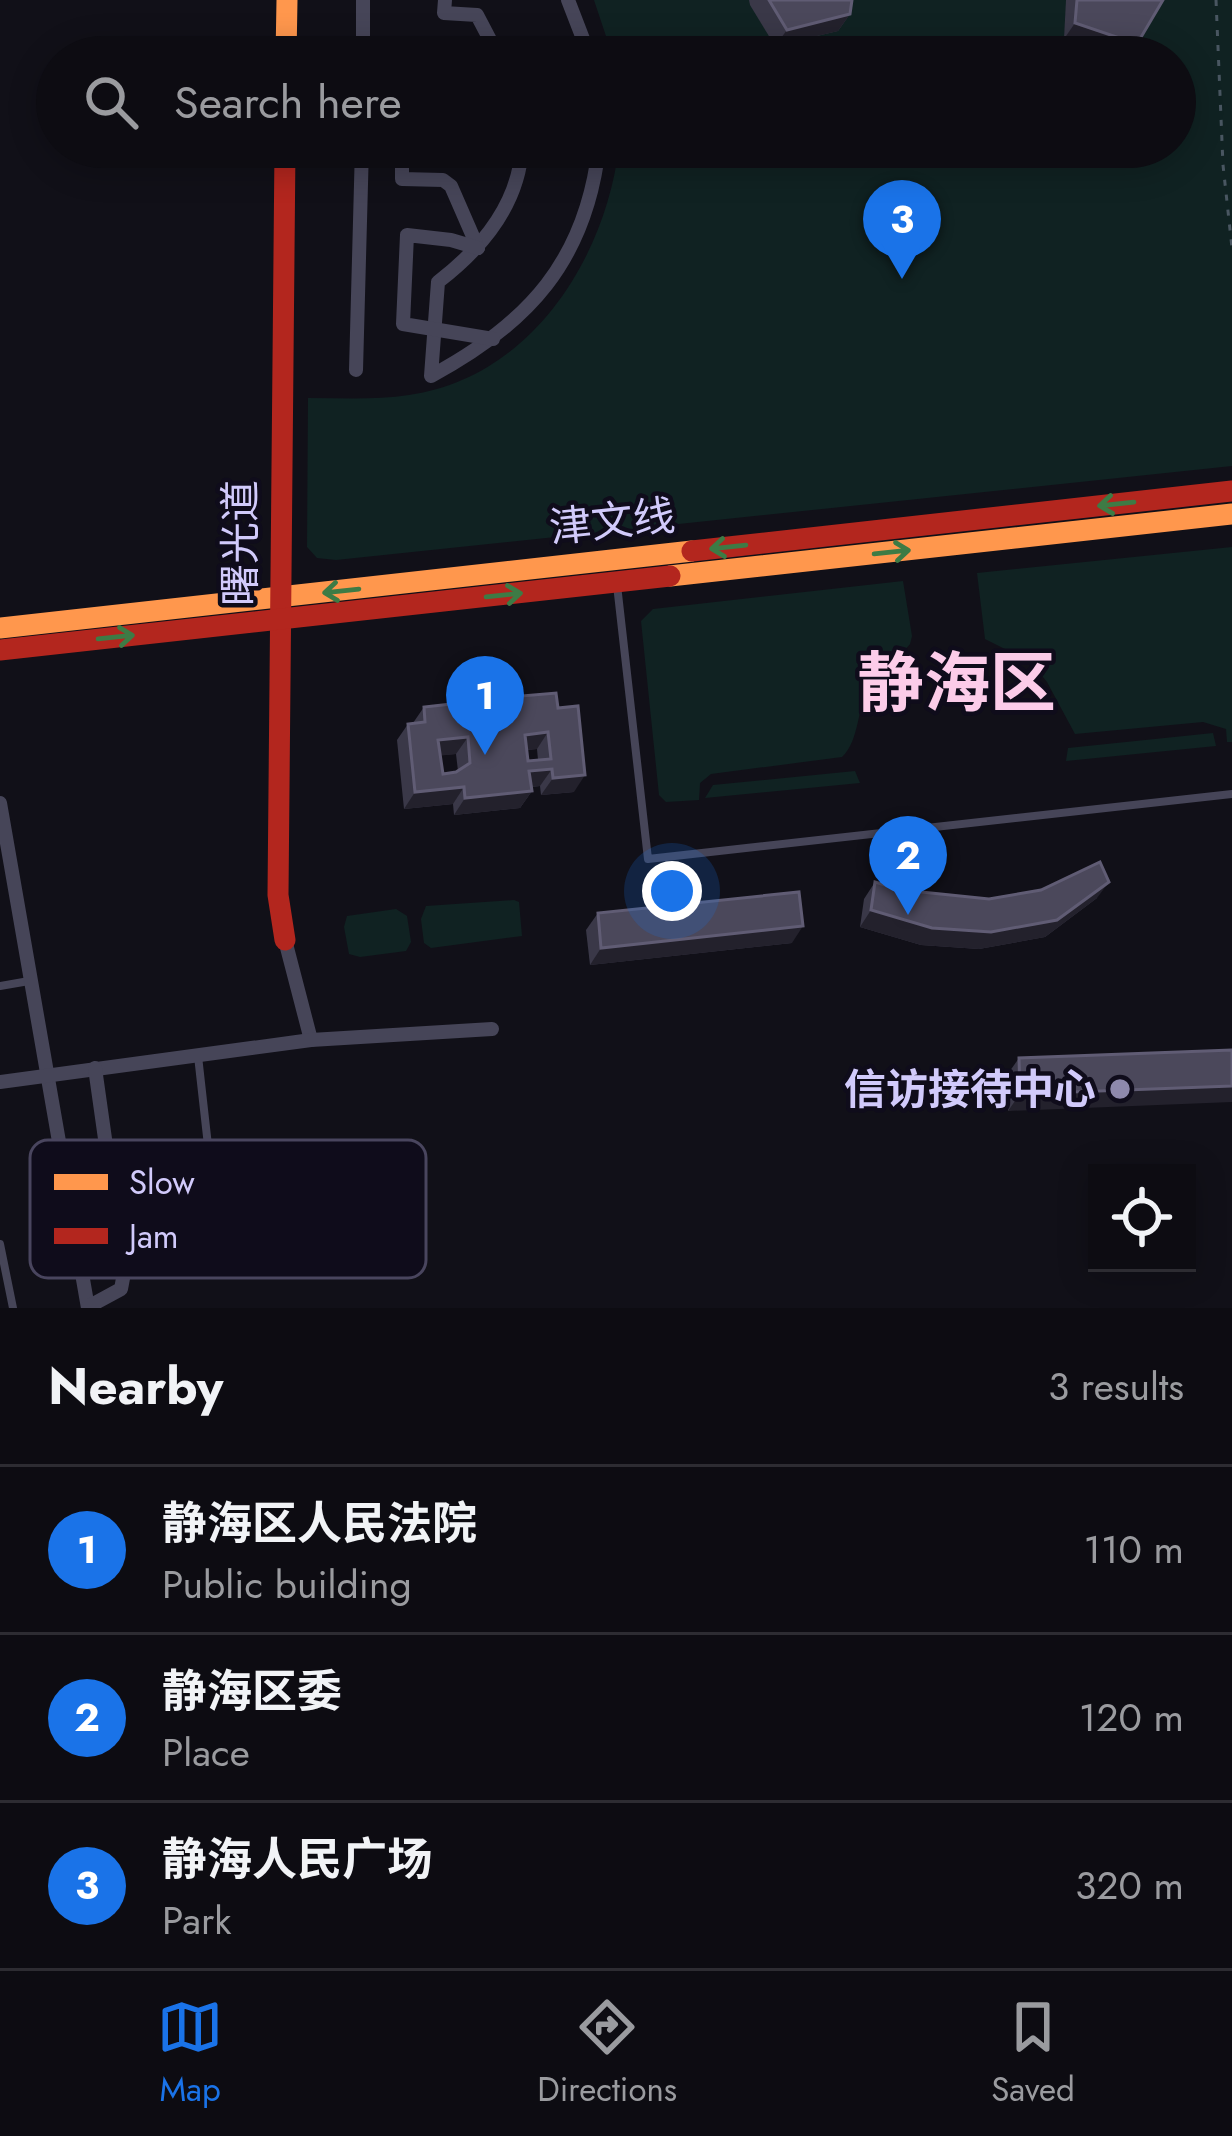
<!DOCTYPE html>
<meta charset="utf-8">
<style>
body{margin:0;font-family:Jost,"Noto Sans SC",sans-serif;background:#16151b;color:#f1f3f6}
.controls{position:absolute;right:36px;bottom:36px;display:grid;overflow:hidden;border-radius:0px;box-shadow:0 6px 30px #0003}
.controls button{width:108px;height:108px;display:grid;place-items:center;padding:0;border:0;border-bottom:3px solid #2d2c32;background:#0d0c12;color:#f1f3f6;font:60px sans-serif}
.you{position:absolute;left:672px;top:891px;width:42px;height:42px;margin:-30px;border:9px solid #fff;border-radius:50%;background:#1a73e8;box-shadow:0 0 0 18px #1a73e833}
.badge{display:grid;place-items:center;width:78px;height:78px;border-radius:50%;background:#1a73e8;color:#fff;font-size:39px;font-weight:700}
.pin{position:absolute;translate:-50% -99px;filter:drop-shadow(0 3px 6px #0008)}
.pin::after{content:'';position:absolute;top:63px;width:42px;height:36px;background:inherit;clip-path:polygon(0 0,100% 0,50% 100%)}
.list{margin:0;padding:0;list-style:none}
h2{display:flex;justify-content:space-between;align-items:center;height:156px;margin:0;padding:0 48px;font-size:51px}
h2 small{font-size:39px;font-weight:400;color:#9a9b9f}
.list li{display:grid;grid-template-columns:78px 1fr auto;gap:36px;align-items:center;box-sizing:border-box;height:168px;padding:0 48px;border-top:3px solid #2d2c32}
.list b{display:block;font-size:45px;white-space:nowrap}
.list p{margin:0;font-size:39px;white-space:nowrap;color:#9a9b9f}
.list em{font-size:39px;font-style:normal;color:#9a9b9f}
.icon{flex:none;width:66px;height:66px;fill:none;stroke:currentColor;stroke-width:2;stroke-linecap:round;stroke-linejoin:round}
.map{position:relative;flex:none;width:1232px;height:1308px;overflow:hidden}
.search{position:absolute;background:#0d0c12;box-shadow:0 6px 30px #0003;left:36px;right:36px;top:36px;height:132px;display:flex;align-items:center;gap:30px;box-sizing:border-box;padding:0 42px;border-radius:66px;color:#9a9b9f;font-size:45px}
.sheet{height:660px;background:#0d0c12}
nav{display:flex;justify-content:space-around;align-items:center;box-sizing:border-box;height:168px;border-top:3px solid #2d2c32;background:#0d0c12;font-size:33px;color:#9a9b9f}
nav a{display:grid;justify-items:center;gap:6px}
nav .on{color:#1a73e8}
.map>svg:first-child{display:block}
</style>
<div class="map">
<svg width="1232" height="1308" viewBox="0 0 1232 1308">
<rect width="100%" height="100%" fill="#111018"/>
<!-- green -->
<g fill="#102222">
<path d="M594,0h638v466l-896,94 -19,-2 -10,-11 1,-149c34,0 69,2 101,-3 121,-17 196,-135 210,-248h556v-90h-562z"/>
<path d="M1232,547v195h-5l-1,-13 -23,-7 -128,12 -28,-52 -16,-20 -46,-23 -8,-66z"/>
<path d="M903,581l9,55 -2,8c-12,15 -31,25 -41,42 -12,21 -9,54 -27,71l-131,17 -11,9 -1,17 -33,2 -7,-7 -18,-174 12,-12z"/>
<path d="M1213,733l3,13 -150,15 2,-13z"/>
<path d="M855,771l5,12 -155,15 8,-13z"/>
<path d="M514,900l5,2 3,34 -91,12 -7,-5 -3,-24 5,-13z"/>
<path d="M396,909l11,7 4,26 -5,9 -46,6 -11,-3 -5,-27 3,-11z"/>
</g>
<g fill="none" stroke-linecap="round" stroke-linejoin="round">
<!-- path -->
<path stroke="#495661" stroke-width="3" stroke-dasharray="6 9" stroke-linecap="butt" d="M1216,0l7,165 9,83"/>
<!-- lane -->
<g stroke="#464558" stroke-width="8">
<path d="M617,585l31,274 584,-65"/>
<path d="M0,986l29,-5"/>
<path d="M198,1056l18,161"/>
<path d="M0,1244l13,64"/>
</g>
<!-- street -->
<g stroke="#464558" stroke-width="14">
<path d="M445,0l-1,13 33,2 22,42"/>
<path d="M568,0l22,57"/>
<path d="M363,57v-57"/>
<path d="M318,147l84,6 1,-6"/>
<path d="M522,147c-3,58 -41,102 -84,135l-7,94c97,-52 155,-115 168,-229"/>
<path d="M402,153v26l41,1 8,6 27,62"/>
<path d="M478,248l-27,-8 -44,-5 -4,89 90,15"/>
<path d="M356,370l6,-223"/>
<path d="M0,803l88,505"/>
<path d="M285,940l26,100"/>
<path d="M0,1082l311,-42 181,-11"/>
<path d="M88,1307l33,-18 3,-16 -29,-205"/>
</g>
<!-- slow -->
<g stroke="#ff974d" stroke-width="21">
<path d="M286,57l1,-57"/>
<path d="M670,576l562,-62"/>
<path d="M0,628l692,-77"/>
</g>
<!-- jam -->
<g stroke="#b3261e" stroke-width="21">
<path d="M285,147l-7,748 7,45"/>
<path d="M692,551l540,-60"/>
<path d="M0,650l670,-74"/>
</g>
</g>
<!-- wall -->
<g fill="#3a3848" fill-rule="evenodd">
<path d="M749,0h103l-2,14 -12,17 -63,15 -25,-41z"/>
<path d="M1066,0h97l-35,57h-14l-50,-18z"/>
<path d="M465,683l57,13 36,12 16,84 -33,3 -1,-9 -9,1 1,4 -12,17 -66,7 -1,-11 -49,5 -7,-69 11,-16 5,-1 11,-16 28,-3zM537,749l1,11 -10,1 -2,-11zM456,754l2,17 -15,3 -3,-19z"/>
<path d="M875,882l27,8 87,9 108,-1 -52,39 -66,12 -58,-4 -61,-18 4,-28z"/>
<path d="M598,913l194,30 -202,22 -4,-35z"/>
<path d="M1232,1050l-224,61 -1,-36 12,-17z"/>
</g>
<!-- shaded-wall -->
<g fill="#23212c">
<path d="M850,14l-12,17 -63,15 12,-16z"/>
<path d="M1075,23l62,21 -9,13h-14l-50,-18z"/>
<path d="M548,732l-11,17 -24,2 12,-16z"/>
<path d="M468,737l-12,17 -29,3 11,-17z"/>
<path d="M552,769l-12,17 -22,2 11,-17z"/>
<path d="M585,775l-11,17 -33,3 12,-17z"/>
<path d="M464,787l-11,17 -49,5 11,-17z"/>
<path d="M532,791l-12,17 -66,7 11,-17z"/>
<path d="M1109,882l-12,16 -52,39 -66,12 -58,-4 -61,-18 11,-17 61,18z"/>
<path d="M803,926l-11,17 -202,22 11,-17z"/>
<path d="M1232,1086v16l-224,9 12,-17z"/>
</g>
<!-- building -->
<g fill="#4b485b" stroke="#605c74" stroke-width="3" fill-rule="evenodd">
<path d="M769,0h83l-2,14 -63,16z"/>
<path d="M1077,0h86l-26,44 -62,-21z"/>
<path d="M513,678l9,18 34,-3 2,15 20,-2 7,69 -32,3 -1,-9 -23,2 3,20 -67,7 -1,-11 -49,5 -7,-68 17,-2 -1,-15 36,-4 5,-20 35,1zM548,732l3,27 -23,2 -3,-26zM468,737l2,26 -14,9 -13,2 -5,-34z"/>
<path d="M1100,862l9,20 -52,38 -66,12 -59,-4 -61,-18 4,-28 27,8 87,9 52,-9z"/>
<path d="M799,892l4,34 -202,22 -3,-35z"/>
<path d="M1232,1050v36l-212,8 -1,-36z"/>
</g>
<!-- one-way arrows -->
<defs><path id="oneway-shaft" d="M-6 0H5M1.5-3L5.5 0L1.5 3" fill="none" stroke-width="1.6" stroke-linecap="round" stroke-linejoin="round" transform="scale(3)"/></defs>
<g stroke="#3d7b45">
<use href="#oneway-shaft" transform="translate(1116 504) rotate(174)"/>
<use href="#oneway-shaft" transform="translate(728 547) rotate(174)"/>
<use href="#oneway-shaft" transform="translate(892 552) rotate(-6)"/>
<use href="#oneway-shaft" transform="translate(341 591) rotate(174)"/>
<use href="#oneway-shaft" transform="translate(504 595) rotate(-6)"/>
<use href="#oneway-shaft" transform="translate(116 637) rotate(-6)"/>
</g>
<!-- markers -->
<circle fill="#8e89ac" stroke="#0f0c1b" stroke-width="4.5" cx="1120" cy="1089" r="12"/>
<g text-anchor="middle" stroke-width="9" stroke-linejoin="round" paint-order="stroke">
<!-- street labels -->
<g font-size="42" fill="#d1cafb" stroke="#0f0c1b">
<text transform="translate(612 521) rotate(-6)" y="15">津文线</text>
<text transform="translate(240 543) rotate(-90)" y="15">曙光道</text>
</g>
<!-- poi labels -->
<g font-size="42" font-weight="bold" fill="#d1cafb" stroke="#0f0c1b" text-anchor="end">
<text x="1096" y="1104">信访接待中心</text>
</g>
<!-- town labels -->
<g font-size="66" font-weight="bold" fill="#fccce9" stroke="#0f0c1b">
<text x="957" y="706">静海区</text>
</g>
</g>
<!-- legend -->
<rect x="30" y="1140" width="396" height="138" rx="18" fill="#0f0c1b" stroke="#49455e" stroke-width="3"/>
<rect x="54" y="1174" width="54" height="16" fill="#ff974d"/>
<rect x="54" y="1228" width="54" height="16" fill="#b3261e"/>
<g font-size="33" fill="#d1cafb">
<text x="129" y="1194">Slow</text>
<text x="129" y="1248">Jam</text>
</g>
</svg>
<div class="controls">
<button><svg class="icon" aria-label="locate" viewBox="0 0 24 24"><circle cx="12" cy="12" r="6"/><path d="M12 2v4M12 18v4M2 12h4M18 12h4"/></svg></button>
</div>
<div class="you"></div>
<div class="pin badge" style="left:485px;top:755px">1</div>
<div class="pin badge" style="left:908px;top:915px">2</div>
<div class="pin badge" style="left:902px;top:279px">3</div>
<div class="search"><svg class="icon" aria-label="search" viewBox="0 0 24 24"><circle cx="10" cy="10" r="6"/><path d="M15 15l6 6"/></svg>Search here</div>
</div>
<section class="sheet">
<h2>Nearby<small>3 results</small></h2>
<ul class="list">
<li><span class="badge">1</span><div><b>静海区人民法院</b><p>Public building</p></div><em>110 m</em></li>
<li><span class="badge">2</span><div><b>静海区委</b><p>Place</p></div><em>120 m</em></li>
<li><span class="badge">3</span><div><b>静海人民广场</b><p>Park</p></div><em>320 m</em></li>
</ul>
</section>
<nav>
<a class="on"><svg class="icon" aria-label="map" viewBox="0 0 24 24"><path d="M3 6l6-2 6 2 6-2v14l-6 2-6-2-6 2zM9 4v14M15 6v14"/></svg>Map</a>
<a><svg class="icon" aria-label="directions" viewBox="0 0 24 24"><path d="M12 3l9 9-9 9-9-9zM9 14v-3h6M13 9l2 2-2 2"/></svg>Directions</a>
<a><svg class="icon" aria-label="saved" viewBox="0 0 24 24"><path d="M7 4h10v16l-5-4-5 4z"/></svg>Saved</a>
</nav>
